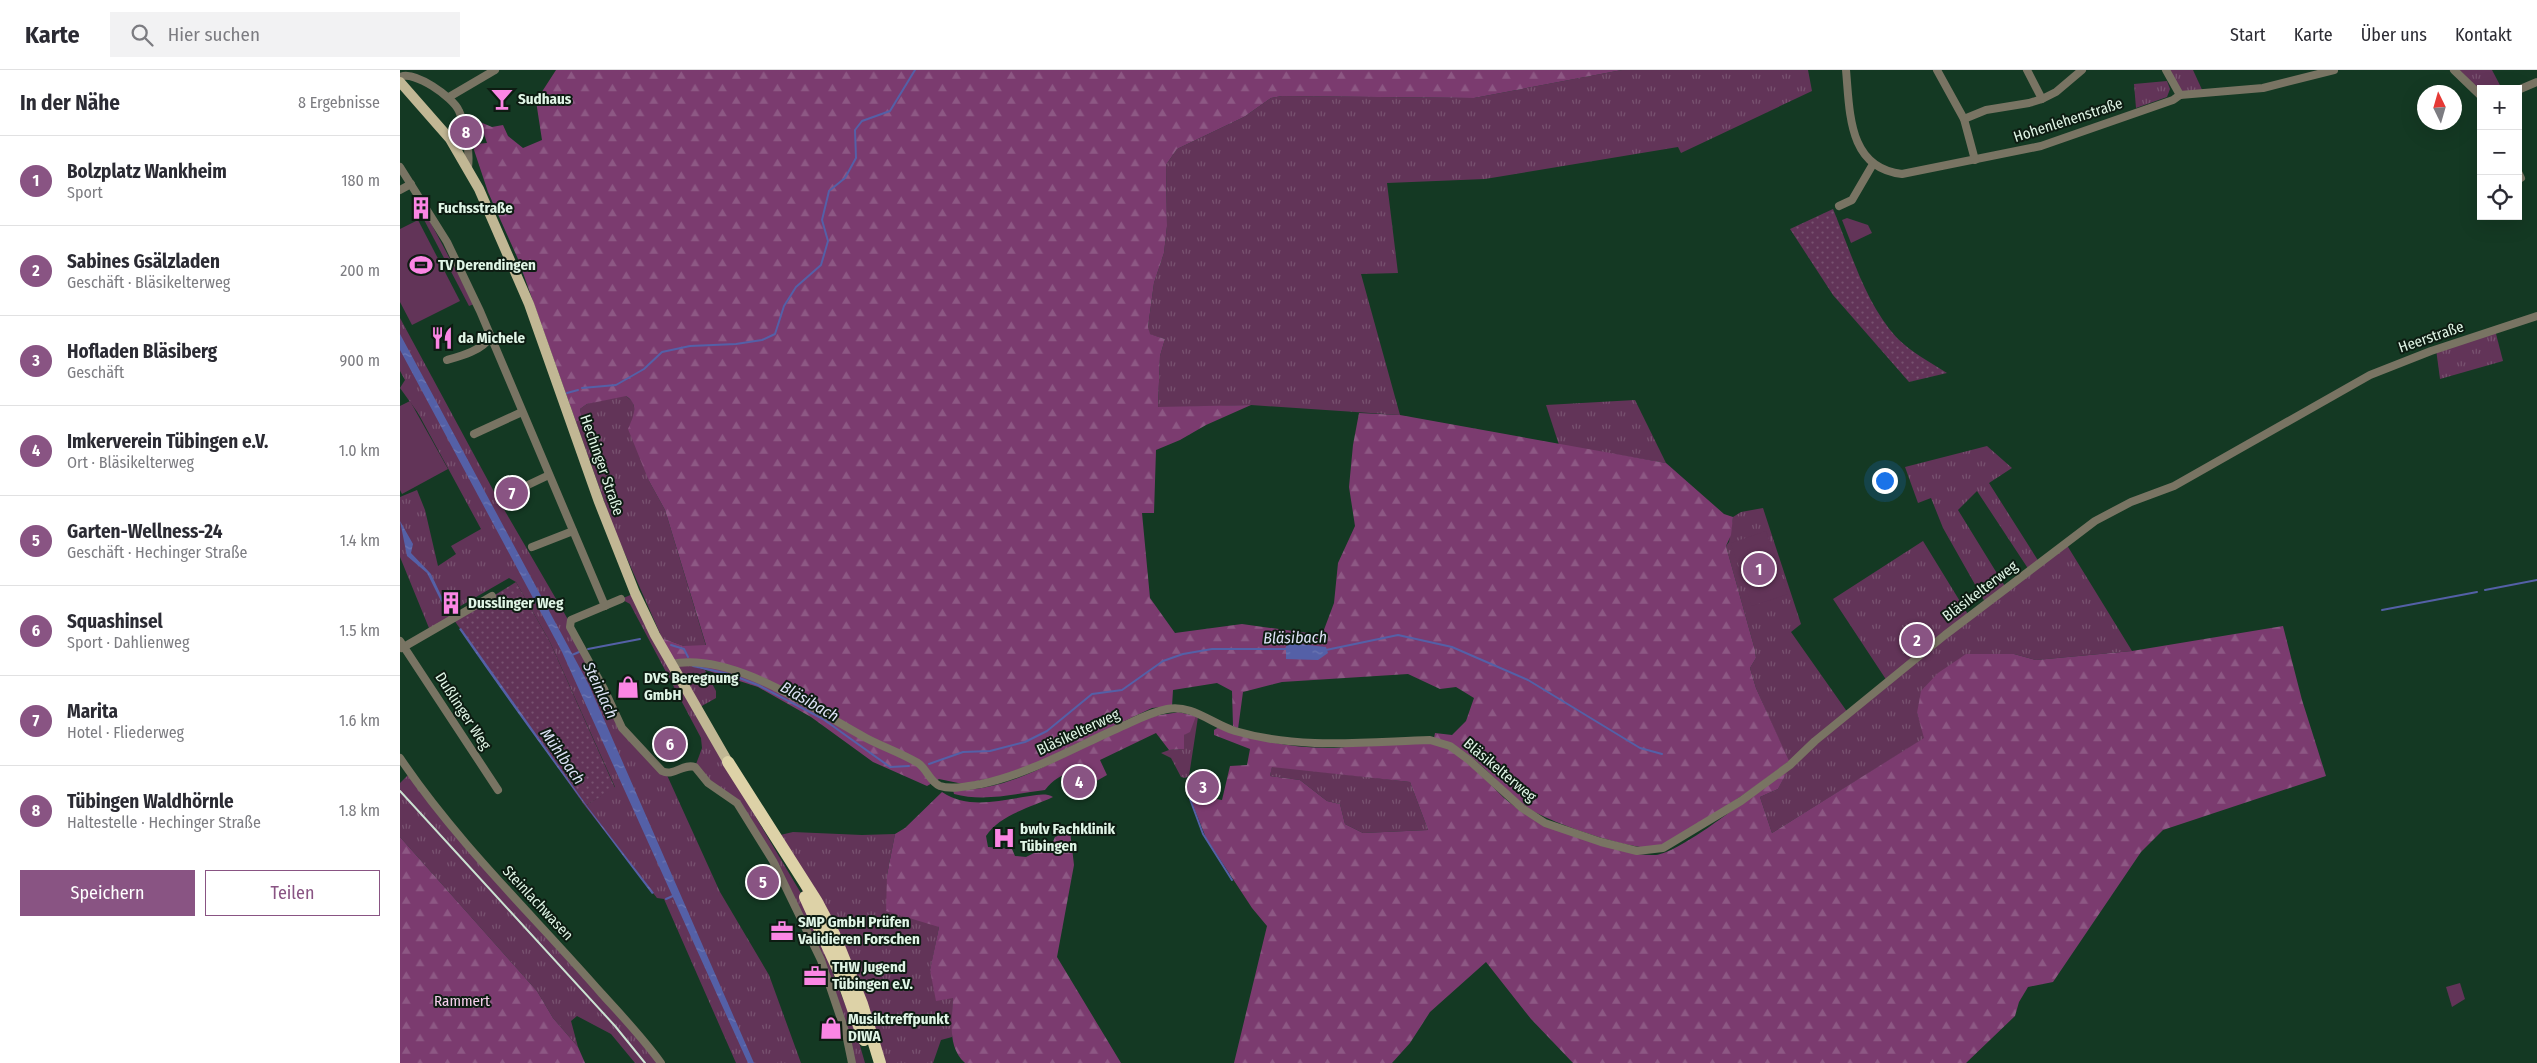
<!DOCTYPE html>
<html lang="de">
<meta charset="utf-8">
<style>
body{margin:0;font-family:"Fira Sans Condensed",sans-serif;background:#f2f2f3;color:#2b2b33}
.controls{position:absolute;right:15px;top:15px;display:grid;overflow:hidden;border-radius:0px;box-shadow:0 5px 20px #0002}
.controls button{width:45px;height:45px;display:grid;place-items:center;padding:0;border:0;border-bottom:1px solid #e1e1e2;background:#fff;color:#2b2b33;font:25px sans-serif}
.compass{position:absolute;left:2017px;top:15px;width:45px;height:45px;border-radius:50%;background:#fff;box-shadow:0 5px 20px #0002;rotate:355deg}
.you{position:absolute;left:1484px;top:410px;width:18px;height:18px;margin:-12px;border:4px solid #fff;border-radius:50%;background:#1a73e8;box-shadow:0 0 0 8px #1a73e833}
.badge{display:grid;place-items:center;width:32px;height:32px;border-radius:50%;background:#895483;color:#fff;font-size:16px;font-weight:700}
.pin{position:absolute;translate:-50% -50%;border:2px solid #fff;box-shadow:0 1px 5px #0006}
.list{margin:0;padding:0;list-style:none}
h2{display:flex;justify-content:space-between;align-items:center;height:65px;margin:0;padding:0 20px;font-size:21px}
h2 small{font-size:16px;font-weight:400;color:#7c7c81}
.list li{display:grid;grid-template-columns:32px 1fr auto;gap:15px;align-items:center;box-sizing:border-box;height:90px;padding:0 20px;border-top:1px solid #e1e1e2}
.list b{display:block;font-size:19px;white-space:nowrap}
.list p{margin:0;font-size:16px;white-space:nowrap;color:#7c7c81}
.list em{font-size:16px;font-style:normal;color:#7c7c81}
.actions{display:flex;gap:10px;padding:15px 20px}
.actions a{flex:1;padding:11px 0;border:1px solid #895483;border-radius:0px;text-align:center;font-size:18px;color:#895483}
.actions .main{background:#895483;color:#fff}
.icon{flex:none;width:28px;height:28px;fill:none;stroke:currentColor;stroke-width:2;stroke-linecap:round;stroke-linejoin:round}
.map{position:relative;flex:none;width:2137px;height:993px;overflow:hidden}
header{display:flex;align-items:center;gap:30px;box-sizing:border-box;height:70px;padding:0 25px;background:#fff;border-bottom:1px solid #e1e1e2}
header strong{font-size:24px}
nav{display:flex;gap:28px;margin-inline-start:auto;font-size:18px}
.search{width:350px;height:45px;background:#f2f2f3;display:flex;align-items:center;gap:12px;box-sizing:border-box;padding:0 18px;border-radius:0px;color:#7c7c81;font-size:19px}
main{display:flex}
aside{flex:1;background:#fff}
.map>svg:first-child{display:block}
</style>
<header>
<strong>Karte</strong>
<div class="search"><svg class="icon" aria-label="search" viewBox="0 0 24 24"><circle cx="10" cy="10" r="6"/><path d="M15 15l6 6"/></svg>Hier suchen</div>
<nav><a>Start</a><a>Karte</a><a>Über uns</a><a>Kontakt</a></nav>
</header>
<main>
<aside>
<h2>In der Nähe<small>8 Ergebnisse</small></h2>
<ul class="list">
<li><span class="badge">1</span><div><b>Bolzplatz Wankheim</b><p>Sport</p></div><em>180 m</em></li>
<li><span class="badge">2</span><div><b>Sabines Gsälzladen</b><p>Geschäft · Bläsikelterweg</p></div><em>200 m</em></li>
<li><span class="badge">3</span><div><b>Hofladen Bläsiberg</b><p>Geschäft</p></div><em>900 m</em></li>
<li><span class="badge">4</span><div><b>Imkerverein Tübingen e.V.</b><p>Ort · Bläsikelterweg</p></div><em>1.0 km</em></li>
<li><span class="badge">5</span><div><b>Garten-Wellness-24</b><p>Geschäft · Hechinger Straße</p></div><em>1.4 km</em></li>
<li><span class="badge">6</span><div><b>Squashinsel</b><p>Sport · Dahlienweg</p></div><em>1.5 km</em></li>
<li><span class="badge">7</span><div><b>Marita</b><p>Hotel · Fliederweg</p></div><em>1.6 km</em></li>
<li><span class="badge">8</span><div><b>Tübingen Waldhörnle</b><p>Haltestelle · Hechinger Straße</p></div><em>1.8 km</em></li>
</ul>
<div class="actions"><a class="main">Speichern</a><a>Teilen</a></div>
</aside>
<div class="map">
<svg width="2137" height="993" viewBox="0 0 2137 993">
<defs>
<pattern id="grass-tufts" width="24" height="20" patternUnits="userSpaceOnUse" patternTransform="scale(1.25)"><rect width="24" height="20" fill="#623458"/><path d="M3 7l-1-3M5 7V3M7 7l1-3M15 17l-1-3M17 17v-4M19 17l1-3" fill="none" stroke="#785270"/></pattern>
<pattern id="forest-firs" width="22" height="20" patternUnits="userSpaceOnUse" patternTransform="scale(1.25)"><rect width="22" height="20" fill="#7b3b6f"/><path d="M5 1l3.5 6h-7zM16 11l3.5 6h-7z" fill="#8d5884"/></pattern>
<pattern id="garden-dots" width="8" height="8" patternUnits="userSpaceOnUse" patternTransform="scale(1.25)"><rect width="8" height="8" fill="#623458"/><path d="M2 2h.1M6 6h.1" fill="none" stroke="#785270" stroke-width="1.8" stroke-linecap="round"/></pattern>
<pattern id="water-ripples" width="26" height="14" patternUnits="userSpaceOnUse" patternTransform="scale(1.25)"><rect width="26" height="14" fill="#5460a7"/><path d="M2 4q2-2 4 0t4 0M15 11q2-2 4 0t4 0" fill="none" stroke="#6c77b3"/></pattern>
</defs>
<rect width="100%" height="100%" fill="#143923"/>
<!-- grass -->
<g fill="url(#grass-tufts)" fill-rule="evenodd">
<path d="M1222,0h186l4,21 -131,62 -3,-6 -193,32 -98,4 11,90 -37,1 39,141 -149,-10 -93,3 2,-52 5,-17 -16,-5 -1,-7 6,-44 10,-30 3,-27 -1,-61 11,-16 67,-32 27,-19 11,-2 192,2z"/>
<path d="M1766,0h27l11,24 -24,1z"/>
<path d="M2054,0h38l10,19h-21v7z"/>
<path d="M1767,11l3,8 -3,8 -31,11 -2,-24z"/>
<path d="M0,248l98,181 72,124 45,94 51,56 54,119 49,83 32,88h-65l-72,-164 -7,-1 -72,-92 30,-19 -65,-145 -34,-60 -7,-4 -52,30 3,9 -29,16 -31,-76v-60l17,-7 8,20 13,56 18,-12 -5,-8 30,-17 -63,-116 -18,-25 5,-8 -5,-9z"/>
<path d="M2095,260l8,31 -63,18 -4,-30z"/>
<path d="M217,326h9l7,6 16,79 16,29 41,136h-22l-22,-8 -48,-109 -38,-107 6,-3 -2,-10 7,-5z"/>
<path d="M1235,330l31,63 -107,-18 -13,-40z"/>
<path d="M1587,376l25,22 -23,15 50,79 26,-20 67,109 -96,9 -22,-6 -97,59 8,25 -153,95 -12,-36 18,-8 12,-24 -34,-77 -6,-20 6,-10 -1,-8 -29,-104 3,-4 4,-25 8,-5 22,-4 38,116 -10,8 57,81 39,-32 -54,-82 90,-58 46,75 17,-12 -43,-76 -12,-30 -13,5 -13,-36zM1577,421l52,79 -23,18 -48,-78z"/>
<path d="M235,523c17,36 28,66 70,77l11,21v7l-23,13 109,184 54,137 9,31h-13l-31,-103 -75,-144 -33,-30 -18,-19 7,-19 -1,-10 -71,-134 -9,-5z"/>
<path d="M796,646l2,1 -9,59 -4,2 -4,-1 -10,-19 -10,-5 8,-3 14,-1 1,-14z"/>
<path d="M872,696l138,16 18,48 -65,3 -18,-9 -5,-20 -13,-3 -27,-21 -30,-4z"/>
<path d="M10,703l35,45 216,245h-26l-24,-29 -34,-18 -6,5 7,26 -25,-29 -16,-27 -137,-154v-54z"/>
<path d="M393,762l69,3 33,-1 -8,41 52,52 -9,44 23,26 -1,40 -11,3 -8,23h-48l-109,-227z"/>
</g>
<!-- forest -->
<g fill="url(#forest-firs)" fill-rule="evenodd">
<path d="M156,0h1066l-148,28 -192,-2 -11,2 -27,19 -67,32 -11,16 1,61 -3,27 -10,30 -6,44 2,7 15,5 -5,17 -2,51 93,-2 -45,20 -26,15 -24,10 -2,63h-12l8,85 25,35 67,-9 80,11 12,-32 4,-40 17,-37 -6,-39 4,-42 6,-32 41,2 266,48 58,51 9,3 -2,18 -5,11 29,104 1,8 -6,10 6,20 33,73c-32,25 -63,46 -97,67 -11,7 -24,16 -37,19 -20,5 -107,-25 -125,-38 -34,-23 -55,-61 -96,-71l1,-5 17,2 14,-14 8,-23 -18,-11 -16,2 -32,-15 -126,8 -39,10 -5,37 -5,-3 -1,-35 -15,-8 -44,7 -1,16 -20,2 -120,57 -35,12 -34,7 -24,-5 -12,7 -54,-24 -62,-45 -53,-30 -77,-25 -10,2 -9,-26 22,8 22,-1 -41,-135 -16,-29 -21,-52c5,-12 12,-24 -2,-33l-39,8 -7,5 2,10 -6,3 -58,-163 -30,-67 -14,-42 1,-6 12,-1 -7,-21 12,5 11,-2 5,11 15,12 19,-8 -6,-39zM886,576l40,1 -40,11z"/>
<path d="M1883,556l19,74 24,76 -163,54 -22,22 -88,130 -25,5 -9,15 -4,14 -49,47h-393l-42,-44 -45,-57 -56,50 -20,31 -18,20h-158l33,-137 -15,-18 -46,-70 -15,-38 3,-5 28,5 8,-34 17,-1 3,-16 -36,-14v-5l5,-3c35,14 77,22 115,21 29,-2 91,-13 116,1 21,10 36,32 53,48 29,26 61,36 98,47 18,6 35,12 55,11 22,-2 82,-49 102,-64 9,-6 18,-16 29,-19l-9,17 -18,8 12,36 152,-95 -7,-25 4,-22 17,-18 28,-19h48l22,6 96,-9zM872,697l138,15 18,48 -65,3 -18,-9 -5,-20 -13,-3 -27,-21 -30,-4z"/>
<path d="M778,642l18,4 -6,16 -6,3v14l-15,1 -13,-17 -56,27 7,15 -14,8c-17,-15 -34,-11 -48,7 -31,4 -61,12 -91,4l-1,-4c73,2 131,-53 199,-73 8,-3 18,-3 26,-5z"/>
<path d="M542,722c27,18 59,8 88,4 8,-1 16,-3 23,1 -21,10 -54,18 -67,39l2,11 24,2 3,7 11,1 26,-13 3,-7 15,-6 4,34 -17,92 64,106h-156c-18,-16 -13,-43 -12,-65l-17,3 -6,-31 9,-43 -53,-16 1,-36 8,-41 10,-6z"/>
<path d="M0,767l137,154 16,27 25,29 7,16h-185z"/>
</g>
<!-- park -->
<g fill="#623458">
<path d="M25,142l49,92 -5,2 -48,-92z"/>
<path d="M1447,148l21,7 4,8 -21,10 -9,-23z"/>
<path d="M18,150l42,81 -48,24 -12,-23v-73z"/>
<path d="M10,331l38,68 -46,25 -2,-4v-84z"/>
<path d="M1366,461l22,63 -36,12 -21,-63z"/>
<path d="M2060,913l5,16 -13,8 -6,-20z"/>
</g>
<!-- garden -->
<g fill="url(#garden-dots)">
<path d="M1433,139c18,43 32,94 64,129 15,15 33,24 50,35l-38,9 -76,-87 -43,-66z"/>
<path d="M116,512l34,60 65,146 -30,18 -131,-186z"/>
</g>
<!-- water -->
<g fill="url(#water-ripples)">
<path d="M0,264l189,351 165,378h-6l-186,-411 -162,-302z"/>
<path d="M0,451l13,23 -2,9 20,21 18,38 -2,1 -20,-40 -20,-17z"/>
<path d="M61,558l126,178 67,87 -2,1c-66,-87 -131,-175 -193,-265z"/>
<path d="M890,573l36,4 2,6 -10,7 -32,-1v-13z"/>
</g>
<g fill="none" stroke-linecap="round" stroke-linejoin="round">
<!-- stream -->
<g stroke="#5460a7" stroke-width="2">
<path d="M182,318l34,-3 28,-16 18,-17 28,-6 46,-2 26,-4 13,-6 9,-28 12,-19 25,-22 7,-24 -6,-21 7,-29 16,-13 11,-20 -1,-28 7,-9 28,-10 25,-41"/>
<path d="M167,323l11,-3"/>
<path d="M2085,520l52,-10"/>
<path d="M1982,540l95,-18"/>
<path d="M271,575l13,4 4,8"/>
<path d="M188,579l52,-10"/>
<path d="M926,580l72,-15 54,12 76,33 112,68 22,6"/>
<path d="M172,585l7,-3"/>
<path d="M293,596l36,8 29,11 65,34 67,48 19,-1"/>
<path d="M529,694l34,-12 27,-1 35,-9 22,-11 45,-37 30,-4 41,-29 20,-7 29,-5h74"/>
<path d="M790,729l13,35 29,46"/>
<path d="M266,829l9,-4"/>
</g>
<!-- minor -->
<g stroke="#797463" stroke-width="8">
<path d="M1446,0c4,43 2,98 56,104l139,-28 132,-46 7,-5"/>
<path d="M1537,0l27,49 11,41"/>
<path d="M1627,0l15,29"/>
<path d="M1766,0l14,25"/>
<path d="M2054,0l27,26"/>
<path d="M0,7c14,-7 53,20 59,34 7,15 11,40 9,57"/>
<path d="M2118,20l19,-8"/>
<path d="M1780,25l83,-7 71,-18"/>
<path d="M49,27l46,-27"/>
<path d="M1564,49l22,-9 43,-7 13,-4 14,-7 26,-22"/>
<path d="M0,97l47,75 33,69 125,295"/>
<path d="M2118,102l3,6"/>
<path d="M0,120l11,-6"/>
<path d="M1439,136l13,-6 21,-36"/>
<path d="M47,290c14,-4 36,-10 43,-23"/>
<path d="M74,364l48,-22"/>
<path d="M109,424l40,-19"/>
<path d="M132,477l41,-16"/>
<path d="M221,529l-50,21 -1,7 34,62 18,39 40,43c12,6 21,-8 33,-4l13,16 29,20 36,58 48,99 25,74 6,29"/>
<path d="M0,571l98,149"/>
<path d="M2,578l90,-52"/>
<path d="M271,594c62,-13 143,46 195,74 17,9 35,15 52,25 9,6 12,19 22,23 12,4 29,0 41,-2 51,-11 96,-38 144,-59 13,-6 27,-13 42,-16 25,-5 45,15 68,22 65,19 130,11 195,9l20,6 19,14 53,48 23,15 56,19 36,9 26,-3 78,-47 49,-36 25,-24 130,-106 150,-114 36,-19 43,-16 196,-111 61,-24 106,-35"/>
<path d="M0,688c58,86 134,158 202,236 20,22 41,44 59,69"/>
</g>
<!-- major -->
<path stroke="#c1b794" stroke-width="10" d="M0,12l50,57 29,50 50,115 70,198 36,91 20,42 73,127"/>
<!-- highway -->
<g stroke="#ddd2a7" stroke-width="12">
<path d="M328,692l89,140 17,32 28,70 18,59"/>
<path d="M405,827l37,81 22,62"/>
</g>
<!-- rail -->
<path stroke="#cbe2d2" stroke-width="2" d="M0,721l215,235 30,37"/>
</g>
<!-- icons -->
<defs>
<symbol id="bar-bare" viewBox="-9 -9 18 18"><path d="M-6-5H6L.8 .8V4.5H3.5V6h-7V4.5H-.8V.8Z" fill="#fb86e4" stroke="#0d1c12" stroke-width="2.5" paint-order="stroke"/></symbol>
<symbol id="building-bare" viewBox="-9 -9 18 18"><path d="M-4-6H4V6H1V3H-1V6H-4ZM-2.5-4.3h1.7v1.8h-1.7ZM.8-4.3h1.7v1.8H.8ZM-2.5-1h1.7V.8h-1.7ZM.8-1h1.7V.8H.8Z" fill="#fb86e4" stroke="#0d1c12" stroke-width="2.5" paint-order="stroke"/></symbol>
<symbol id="stadium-bare" viewBox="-9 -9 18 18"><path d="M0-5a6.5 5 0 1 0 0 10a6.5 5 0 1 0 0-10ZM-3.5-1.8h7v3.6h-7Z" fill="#fb86e4" stroke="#0d1c12" stroke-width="2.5" paint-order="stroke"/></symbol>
<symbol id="restaurant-bare" viewBox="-9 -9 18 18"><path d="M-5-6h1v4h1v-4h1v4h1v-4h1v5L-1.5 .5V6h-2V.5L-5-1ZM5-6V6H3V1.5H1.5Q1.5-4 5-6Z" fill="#fb86e4" stroke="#0d1c12" stroke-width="2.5" paint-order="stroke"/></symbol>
<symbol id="shop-bare" viewBox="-9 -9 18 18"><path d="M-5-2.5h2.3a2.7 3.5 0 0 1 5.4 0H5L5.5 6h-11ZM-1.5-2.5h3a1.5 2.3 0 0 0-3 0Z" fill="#fb86e4" stroke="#0d1c12" stroke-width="2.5" paint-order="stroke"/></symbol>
<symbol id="hospital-bare" viewBox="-9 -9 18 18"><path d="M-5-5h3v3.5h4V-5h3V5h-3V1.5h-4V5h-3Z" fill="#fb86e4" stroke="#0d1c12" stroke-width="2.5" paint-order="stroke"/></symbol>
<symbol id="office-bare" viewBox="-9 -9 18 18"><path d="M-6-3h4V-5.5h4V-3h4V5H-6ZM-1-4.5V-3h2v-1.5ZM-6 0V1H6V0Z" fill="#fb86e4" stroke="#0d1c12" stroke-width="2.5" paint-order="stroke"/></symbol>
</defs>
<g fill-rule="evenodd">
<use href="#bar-bare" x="86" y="13" width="32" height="32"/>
<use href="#building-bare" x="5" y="122" width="32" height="32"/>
<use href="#stadium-bare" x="5" y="179" width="32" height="32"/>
<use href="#restaurant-bare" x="26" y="252" width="32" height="32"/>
<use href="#building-bare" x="35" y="517" width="32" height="32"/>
<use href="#shop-bare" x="212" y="601" width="32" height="32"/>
<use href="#hospital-bare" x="588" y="752" width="32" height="32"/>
<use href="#office-bare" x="366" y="845" width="32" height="32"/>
<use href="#office-bare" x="399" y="890" width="32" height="32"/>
<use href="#shop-bare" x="415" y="942" width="32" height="32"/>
</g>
<g text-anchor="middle" stroke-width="4" stroke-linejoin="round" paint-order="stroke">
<!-- poi labels -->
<g font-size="15" font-weight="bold" fill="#e0f5e6" stroke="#0d1c12" text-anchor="start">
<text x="118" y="34">Sudhaus</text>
<text x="38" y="143">Fuchsstraße</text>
<text x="38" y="200">TV Derendingen</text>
<text x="58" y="273">da Michele</text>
<text x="68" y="538">Dusslinger Weg</text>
<text x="244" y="613">DVS Beregnung<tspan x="244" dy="17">GmbH</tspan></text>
<text x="620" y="764">bwlv Fachklinik<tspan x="620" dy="17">Tübingen</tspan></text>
<text x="398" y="857">SMP GmbH Prüfen<tspan x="398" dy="17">Validieren Forschen</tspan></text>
<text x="432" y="902">THW Jugend<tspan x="432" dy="17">Tübingen e.V.</tspan></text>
<text x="448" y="954">Musiktreffpunkt<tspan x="448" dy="17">DIWA</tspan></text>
</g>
<!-- street labels -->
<g font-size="15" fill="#e0f5e6" stroke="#0d1c12">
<text transform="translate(1668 50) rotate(-18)" y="5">Hohenlehenstraße</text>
<text transform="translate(2031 267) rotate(-19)" y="5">Heerstraße</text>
<text transform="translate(202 395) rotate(71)" y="5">Hechinger Straße</text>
<text transform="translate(1580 521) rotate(-37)" y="5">Bläsikelterweg</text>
<text transform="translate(63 641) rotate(57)" y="5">Dußlinger Weg</text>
<text transform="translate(678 662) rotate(-25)" y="5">Bläsikelterweg</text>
<text transform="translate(1100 700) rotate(40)" y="5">Bläsikelterweg</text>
<text transform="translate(138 833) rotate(47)" y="5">Steinlachwasen</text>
</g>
<!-- park labels -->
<g font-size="15" fill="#f7d0ed" stroke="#0d1c12">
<text x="62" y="936">Rammert</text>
</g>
<!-- water labels -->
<g font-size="16" font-style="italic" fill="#dee3f7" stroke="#0d1c12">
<text transform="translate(895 567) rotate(-1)" y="6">Bläsibach</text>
<text transform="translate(201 620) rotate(65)" y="6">Steinlach</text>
<text transform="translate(410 631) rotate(30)" y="6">Bläsibach</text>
<text transform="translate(163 686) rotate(55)" y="6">Mühlbach</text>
</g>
</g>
</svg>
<div class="controls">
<button>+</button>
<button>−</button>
<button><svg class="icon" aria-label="locate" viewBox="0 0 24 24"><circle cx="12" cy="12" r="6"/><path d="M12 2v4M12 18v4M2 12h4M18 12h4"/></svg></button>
</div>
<svg class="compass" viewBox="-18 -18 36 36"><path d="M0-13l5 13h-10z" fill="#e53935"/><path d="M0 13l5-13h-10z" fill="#7c7c81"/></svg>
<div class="you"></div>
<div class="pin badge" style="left:1359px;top:499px">1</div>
<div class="pin badge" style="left:1517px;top:570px">2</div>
<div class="pin badge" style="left:803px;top:717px">3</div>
<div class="pin badge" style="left:679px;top:712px">4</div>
<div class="pin badge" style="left:363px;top:812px">5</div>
<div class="pin badge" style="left:270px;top:674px">6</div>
<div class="pin badge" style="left:112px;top:423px">7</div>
<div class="pin badge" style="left:66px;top:62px">8</div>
</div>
</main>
